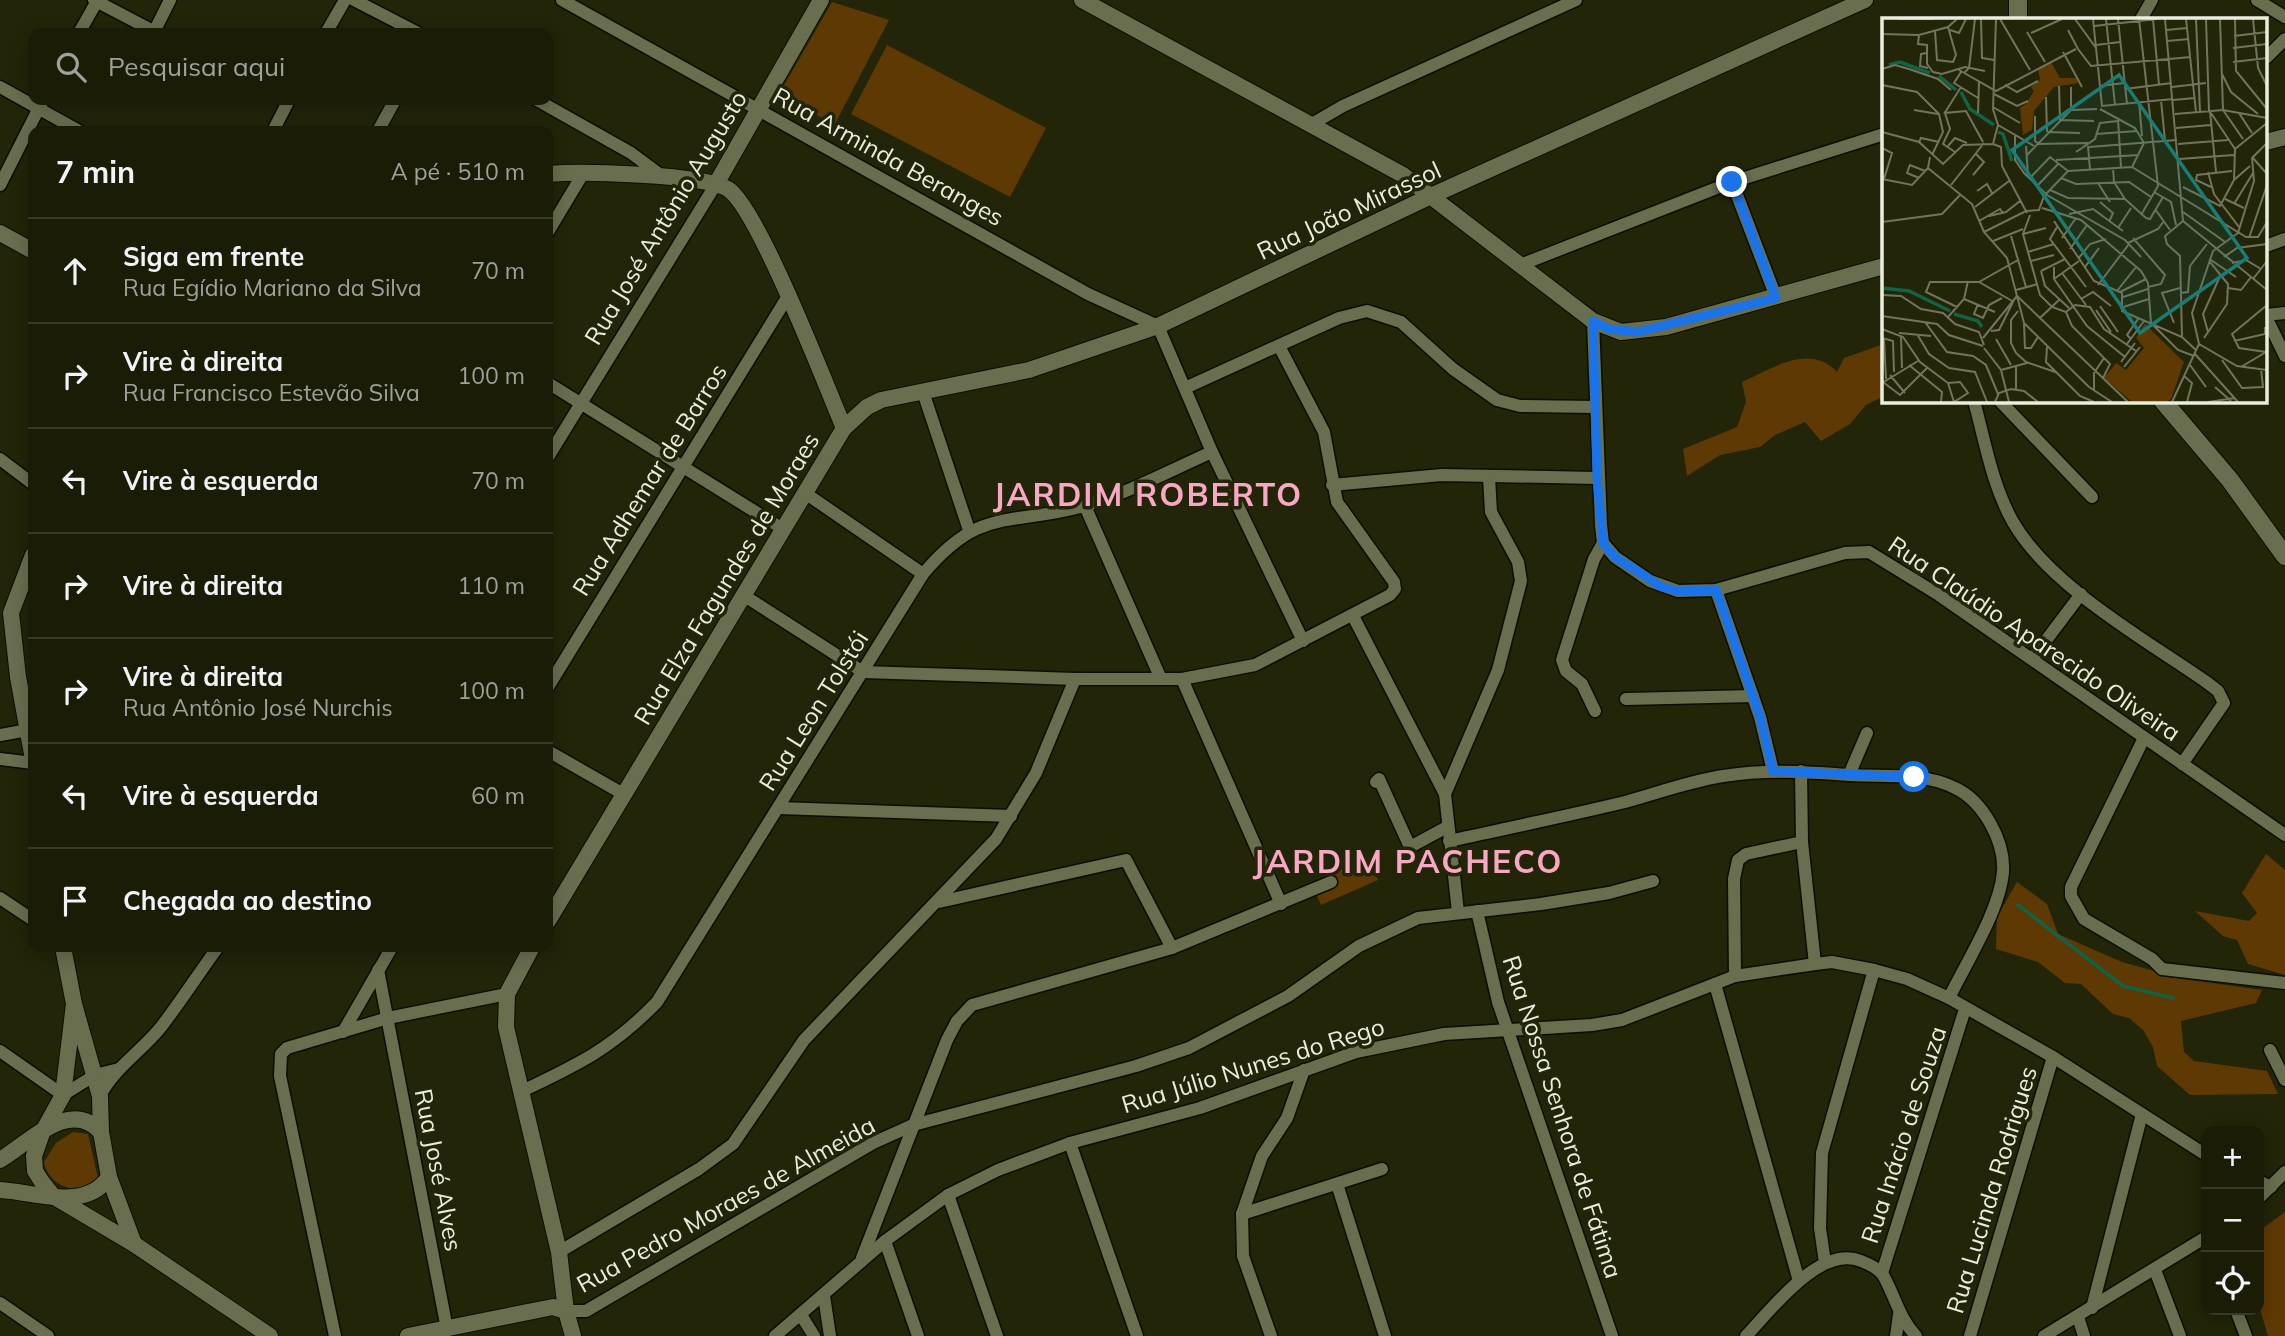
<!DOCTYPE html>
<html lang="pt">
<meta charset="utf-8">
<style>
body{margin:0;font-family:Mulish,sans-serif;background:#232510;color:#f1f3f6}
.controls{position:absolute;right:21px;bottom:21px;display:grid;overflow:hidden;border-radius:14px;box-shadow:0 4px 18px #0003}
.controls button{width:63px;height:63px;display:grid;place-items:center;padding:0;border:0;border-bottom:2px solid #383a28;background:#1a1c06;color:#f1f3f6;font:35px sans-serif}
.stop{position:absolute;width:21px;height:21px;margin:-16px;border:5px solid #1a73e8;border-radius:50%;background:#fff}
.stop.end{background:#1a73e8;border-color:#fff;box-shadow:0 2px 7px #0008}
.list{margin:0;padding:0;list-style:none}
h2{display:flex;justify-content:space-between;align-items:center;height:91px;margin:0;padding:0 28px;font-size:30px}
h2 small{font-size:23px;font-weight:400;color:#9fa19b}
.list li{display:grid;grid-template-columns:46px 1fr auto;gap:21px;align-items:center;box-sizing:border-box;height:105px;padding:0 28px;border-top:2px solid #383a28}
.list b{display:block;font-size:26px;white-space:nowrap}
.list p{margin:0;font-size:23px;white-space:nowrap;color:#9fa19b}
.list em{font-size:23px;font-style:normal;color:#9fa19b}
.icon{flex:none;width:38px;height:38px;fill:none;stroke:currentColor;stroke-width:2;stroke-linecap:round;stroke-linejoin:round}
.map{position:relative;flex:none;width:2285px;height:1336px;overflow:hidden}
.search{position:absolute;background:#1a1c06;box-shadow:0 4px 18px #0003;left:28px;top:28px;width:525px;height:77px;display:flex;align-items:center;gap:18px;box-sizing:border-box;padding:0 24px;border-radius:14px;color:#9fa19b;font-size:26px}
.panel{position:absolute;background:#1a1c06;box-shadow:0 4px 18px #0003;left:28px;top:126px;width:525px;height:826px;border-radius:14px}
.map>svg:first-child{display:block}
</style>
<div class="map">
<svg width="2285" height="1336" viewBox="0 0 2285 1336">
<rect width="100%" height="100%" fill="#222508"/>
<!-- green -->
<g fill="#5f3904">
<path d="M832,2l57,18 -54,104 -57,-28z"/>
<path d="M887,45l159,83 -36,69 -159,-83z"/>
<path d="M1884,344v52l-18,9 -16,19 -29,17 -16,-19 -30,13 -15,12 -40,8 -33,21 -4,-27 54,-22 9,-25 -4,-20c31,-14 68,-39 95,-10l7,-14z"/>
<path d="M2266,854l19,16v105l-37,-11 -11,-24 -14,-4 -28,-25 54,10 8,-8 -15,-20z"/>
<path d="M1368,857l10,23 -57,25 -10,-22z"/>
<path d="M2017,882l30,22 11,30 64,28 61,17 79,11 -6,13 -75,18 3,31 10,9 73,10 11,23 -88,1 -33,-29 -4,-19 -10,-17 -14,-12 -16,-4 -32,-30 -16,-1 -27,-21 -42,-13 1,-32z"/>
<path d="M73,1132l15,2 10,44c-16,21 -50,9 -54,-16l12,-19z"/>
<path d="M2285,1212v124h-17l-9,-30v-75z"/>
</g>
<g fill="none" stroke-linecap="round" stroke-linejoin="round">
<!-- stream -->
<path stroke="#126245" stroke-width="3.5" d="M2018,905l105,81 50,12"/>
<defs>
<g id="minor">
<path d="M94,0l63,33"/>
<path d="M354,0l64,33"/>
<path d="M562,0l526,294 70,32 54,126 91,189"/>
<path d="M2257,0l28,17"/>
<path d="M2141,19l11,-19"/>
<path d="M154,32l16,-32"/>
<path d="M79,33l18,-32"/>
<path d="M326,33l19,-33"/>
<path d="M2266,58l19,-19"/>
<path d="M0,87l79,44"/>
<path d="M537,100l94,53 31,23"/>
<path d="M1312,124l31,-18 233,-106"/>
<path d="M273,131l16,-31"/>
<path d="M378,131l17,-31"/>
<path d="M1732,182l44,115"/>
<path d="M0,185l43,-85"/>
<path d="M548,232l36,-60"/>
<path d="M2266,246l19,-7"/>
<path d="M1520,265l212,-83 152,-48"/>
<path d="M2266,315l19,-2"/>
<path d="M2266,317l19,39"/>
<path d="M1593,321l8,204 2,18 12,14 35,24 28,10 38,-1 129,-37 24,-1 70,43 346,240"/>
<path d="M548,383l235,146"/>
<path d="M1185,388l154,-70 28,-7 34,11 52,47 44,31 23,6 74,1"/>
<path d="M923,392l46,138"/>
<path d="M1974,401c11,40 18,84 39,121 37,65 135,119 196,162l9,7 6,12 -42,61"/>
<path d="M2000,401l92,96"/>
<path d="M548,457l168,-273"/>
<path d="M0,459l33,25"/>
<path d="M1332,485l110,-10 155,3"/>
<path d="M805,493l118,81"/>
<path d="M1085,506l76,173"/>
<path d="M1716,590l44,127 13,54"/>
<path d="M743,595l120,77 212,7h107l73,-14 135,-70 5,-6 -1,-7 -57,-80 -13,-70 -45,-86"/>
<path d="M1353,616l92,178"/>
<path d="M2032,659l49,-65"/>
<path d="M1182,679l99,225"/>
<path d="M548,687l240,-391"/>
<path d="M1626,699l127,-3"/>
<path d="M1595,711l-13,-27 -16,-13 -4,-11 32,-101 9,-16"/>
<path d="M0,735l33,-6"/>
<path d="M2144,738l-73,149v9l13,23 68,40 10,10 123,14"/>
<path d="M548,751l77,44"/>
<path d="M0,759l33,4"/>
<path d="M1801,771l1,71 13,122"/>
<path d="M1849,775l18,-42"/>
<path d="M1376,782l3,-3 31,68 37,-20"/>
<path d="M779,808l232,8"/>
<path d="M1449,841c59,-13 118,-25 176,-39 33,-9 65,-21 98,-26 43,-7 84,-4 127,-1 34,2 74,-3 105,13 28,13 50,53 48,84 -3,38 -37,91 -54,126"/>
<path d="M0,898l33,22"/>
<path d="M939,902l187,-42 46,88"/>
<path d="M1477,911l21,91 114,334"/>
<path d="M1458,912l-13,-118 53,-124 23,-89 -3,-19 -27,-50 -2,-35"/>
<path d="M378,970l69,359"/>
<path d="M1735,976l-1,-97 4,-19 8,-6 56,-12"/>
<path d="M1715,984l84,297"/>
<path d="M343,1032l49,-85"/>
<path d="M2270,1050l15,30"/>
<path d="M0,1051l63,44 32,-20 24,-6"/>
<path d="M520,1092c57,-27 93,-44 137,-90l266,-428c58,-69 85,-47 161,-68 40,-11 89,-37 128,-54"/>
<path d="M100,1096c14,-28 42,-45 61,-69 20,-26 38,-54 57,-80"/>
<path d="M1070,1143l67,193"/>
<path d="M2259,1181l12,6"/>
<path d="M1337,1184l48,152"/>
<path d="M948,1195l49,141"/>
<path d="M2259,1198l26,-26"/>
<path d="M1242,1214l140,-45"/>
<path d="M885,1241l33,95"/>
<path d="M559,1252l140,-83 34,-25 71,-104 192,-201 40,-66 39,-94"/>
<path d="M862,1258l85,-218 10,-19 15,-16 200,-57 159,-66"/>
<path d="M1825,1263l-5,-35 2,-75 52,-183"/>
<path d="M2155,1270l25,66"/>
<path d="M1882,1273l83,-264"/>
<path d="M824,1296l6,40"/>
<path d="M0,1303l48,33"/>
<path d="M2092,1308l50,-194"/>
<path d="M2236,1310l10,26"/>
<path d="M566,1311h20l287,-168 40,-18 223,-59 53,-18 99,-52 71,-50 59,-28 123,-14 68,-11 44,-12"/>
<path d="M801,1315l13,21"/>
<path d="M2078,1317l6,19"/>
<path d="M335,1336l-55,-260 1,-22 6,-6 101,-30 119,-24"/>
<path d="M775,1336l110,-95 63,-46 50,-25 72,-27 130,-35 156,-56 88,-18 148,-9 30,-5 113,-44 80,-12 17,-2 42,8 33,9 42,19 104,59 153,98"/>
<path d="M1271,1336l-28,-80 -1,-42 20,-58 25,-38 17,-48"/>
<path d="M1746,1336c25,-26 74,-92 115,-75 8,3 17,7 22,14 12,21 16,43 33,61"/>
<path d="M1896,1336l3,-22"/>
<path d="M1970,1336l83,-279"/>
<path d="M2044,1336l162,-99"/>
</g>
<g id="tertiary">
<path d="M1082,0l321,175 190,146 28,11 45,-5 218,-61"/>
<path d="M2266,142l19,-5"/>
<path d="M548,174c32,-3 155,0 180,15 30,19 98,197 116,239"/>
<path d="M716,184l105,-184"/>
<path d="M0,233l33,18"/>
<path d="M33,555l-22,58 7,64 15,82"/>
<path d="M548,921l296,-493 23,-21 14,-7 148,-30 129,-44 275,-131 432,-195"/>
<path d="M63,947l11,57 26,92 1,36 8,45 25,67"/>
<path d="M532,947l-25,47 -1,33 53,225 7,59 7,25"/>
<path d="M74,1004l-11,91 -21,38 -8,23 1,15 7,11 11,14 81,48 136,92"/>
<path d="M0,1160c31,-19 70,-62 101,-28"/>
<path d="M0,1190c37,2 85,22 109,-13"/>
<path d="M408,1336l145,-29 13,4"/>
</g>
<g id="secondary">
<path d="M2018,0v19"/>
<path d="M2163,401l67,79 55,76"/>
</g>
</defs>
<!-- minor casing -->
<use href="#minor" stroke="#0c0e00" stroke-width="15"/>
<!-- tertiary casing -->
<use href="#tertiary" stroke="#0c0e00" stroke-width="18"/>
<!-- secondary casing -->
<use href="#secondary" stroke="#0c0e00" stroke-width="20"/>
<!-- minor -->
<use href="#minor" stroke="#696e4f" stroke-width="12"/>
<!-- tertiary -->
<use href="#tertiary" stroke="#696e4f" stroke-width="16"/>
<!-- secondary -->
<use href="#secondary" stroke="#696e4f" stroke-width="18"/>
</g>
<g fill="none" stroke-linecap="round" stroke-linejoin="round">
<!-- route -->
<path stroke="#1a73e8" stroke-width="9" d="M1732,182l44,116 -139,34 -28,-3 -16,-8 4,157 6,65 12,14 47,30 16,4 38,-1 44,127 13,54 141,6"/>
</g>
<g text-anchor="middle" stroke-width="7" stroke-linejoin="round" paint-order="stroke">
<!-- street labels -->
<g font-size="24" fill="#ebeedd" stroke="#222508">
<text transform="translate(888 157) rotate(29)" y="8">Rua Arminda Beranges</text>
<text transform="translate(1349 211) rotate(-25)" y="8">Rua João Mirassol</text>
<text transform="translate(666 218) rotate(-59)" y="8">Rua José Antônio Augusto</text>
<text transform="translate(650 480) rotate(-58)" y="8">Rua Adhemar de Barros</text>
<text transform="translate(727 579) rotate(-59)" y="8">Rua Elza Fagundes de Moraes</text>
<text transform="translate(2034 639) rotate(34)" y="8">Rua Claúdio Aparecido Oliveira</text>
<text transform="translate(814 711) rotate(-58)" y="8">Rua Leon Tolstói</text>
<text transform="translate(1253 1066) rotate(-17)" y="8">Rua Júlio Nunes do Rego</text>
<text transform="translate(1562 1117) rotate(72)" y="8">Rua Nossa Senhora de Fátima</text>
<text transform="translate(1904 1135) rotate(-72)" y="8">Rua Inácio de Souza</text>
<text transform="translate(438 1170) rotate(79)" y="8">Rua José Alves</text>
<text transform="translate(1992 1190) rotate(-73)" y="8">Rua Lucinda Rodrigues</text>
<text transform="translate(726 1205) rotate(-29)" y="8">Rua Pedro Moraes de Almeida</text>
</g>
<!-- district labels -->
<g font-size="32" font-weight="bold" letter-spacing="2" fill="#f9a8c4" stroke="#222508">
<text x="1148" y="506">JARDIM ROBERTO</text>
<text x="1408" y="873">JARDIM PACHECO</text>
</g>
</g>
<!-- overview -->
<g transform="translate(1882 18)">
<rect width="385" height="385" fill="#222508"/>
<path d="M169,44l9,16h16l2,5 -24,4 -20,24 -2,19 -9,5 -3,-27 6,-4 8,-13 -3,-4 9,-7 -2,-11zM263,306l39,38 -13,37 -5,3h-34l-28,-24 12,-15 10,7 18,-22 -8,-10z" fill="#5f3904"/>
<path fill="none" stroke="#126245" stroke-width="3.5" d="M7,47l11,-3 30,11M57,58l17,14M79,74l9,17 24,16M116,114l5,2 9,27M0,270l27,3 41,20M72,296l24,7 4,6"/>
<path fill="none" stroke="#72755d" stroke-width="2" d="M17,1h34M99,1l1,39 12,2M118,1l30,51M193,1l21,29M211,1l9,87 71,-7M224,1l9,86M236,1l9,85M257,1l19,167 -17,29M271,1l6,66M283,1l18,202M304,1l10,93M314,1l4,93M324,1l3,92M338,1l3,91 20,29M353,1l1,52 31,38M371,1l5,49 9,18M212,8l63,-7M68,12l9,3 7,-14M186,12l10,19M284,12l21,-2M53,13l2,29 16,2 3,-7 -8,-28M145,14l18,30M149,15l31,-14M0,16l37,1 29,-8 9,-8M37,17l-1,9 9,1v19l6,8 9,2 23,-7 20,4M352,18l33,-4M285,23l22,-2M214,27l24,-3M351,30l34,-4M196,31l13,17 100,-9M181,34l19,35M44,35l-5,1 -1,12 8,2M351,44l34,-4M0,51l13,-4 14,4 29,10 13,11M77,52l37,21 80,-42M79,54l-7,11 24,15M82,55l5,-5 6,-49M340,56l9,18 27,22M0,67l35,7 22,22 4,18 -11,23M123,67l12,7 21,-11M177,68l1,34 34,1M218,68l24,-3M189,69v23M290,69l34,-4M243,71l47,-6M112,76l23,12 11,-5M164,79l1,35M279,82l4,41M291,82l22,-2M257,84l3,34M111,89l27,16M218,91l35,19 9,15M32,92l24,4M328,93l6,61M96,95l1,-31M329,95l24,36M357,95l13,20M62,96l17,-27M293,96l48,-4 44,8M153,98v25l4,3M236,101l3,48M116,107l36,21M294,110l35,-3M0,114l37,10 24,22 20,-19 30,-1 5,-19 -5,-16 3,-90M166,114l32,1M133,116v26l9,13 23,22 78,45 16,17M214,116l41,-3M37,124l2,-4 18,4M111,126l8,3 1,19 25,47M155,126l51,-1M296,126l50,-4M66,128l7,-8 12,5M144,128l2,29M206,128l2,24M207,129l88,-7M0,130l10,5 -8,26M73,134l-12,-8 7,-15 -5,-16 21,-2 17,31M194,134l19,-13 5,-16 18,-2M145,137l44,-45 26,-1M48,139l-2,11 44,36 12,28 23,26 10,38 111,106M371,140l14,16M297,141l55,-4M174,142l83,-5M250,149l114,70h12l9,-15M250,149l12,-24M231,150l1,14 11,17 21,19M326,154l6,22 25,33M91,157l11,-13 -8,-8M37,160l-12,-5 3,-8 15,6M148,160l20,-21 18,14M179,160l15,6 53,-2 22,15M0,161l30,6 16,-17M352,162l1,-31 32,-26M216,165l12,19M69,167l33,-42M156,167l21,-22M301,169l37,19 14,-26 16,-14M329,169l-15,-7 1,-5 35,-4M168,172l18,8 57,1M95,173l10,-7 5,9M272,174l17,10 5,23M343,181l19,9M218,184l13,11 -4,9M352,186l19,-31M93,189l34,-26M160,190l39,12 60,51 7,12 3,40M273,191l15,21M301,194l42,30M187,196l24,-5 30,22M148,197l-7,19 17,61 12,12 14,5 6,14 38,38 -7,14M107,198l17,-4 14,-11M264,200l4,1 13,-22M97,203l21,-12 3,4M172,203l40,60 28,12v18l60,26 14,13M301,203l84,69M0,204l60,-8 18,-19M175,209l-7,12 36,48M236,210l13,-20M102,214l42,-21 13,-1 5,-14 24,-25 64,-4M141,216l23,-6M129,218l15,51M180,220l14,-20M251,220l32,37 -4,9 -13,3M367,220l18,-53M111,223l30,-12M246,225l30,-14 6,-8M188,231l17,-24M146,234l26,-8M342,239l13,-9 30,-4M196,241l12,-15 16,-5M329,242l25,17M149,243l23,-6M350,245l14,-3 15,9M172,249v12l33,47 38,31M203,249l14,-19M159,253l4,15 24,22M159,253l24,-12M180,255l24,32M172,261l25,-18M371,261l14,-18M97,264l39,-22M97,264l35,20M216,267l31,-41M346,270l13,2 10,-13M134,272l22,-6M235,273l19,-24M238,274l26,-13M298,275l8,-1 2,-26 17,-22M0,277l19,1 20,13 22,4 12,11 24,8 5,13M135,278l7,27 65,64 23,15M241,279l25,-8M82,281l31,13M199,281l12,-7 18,14M96,286l-4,10 9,4 6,-13 13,-7M218,288l18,26M75,289l-31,-15 4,-10h49M238,290l29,-9M214,292l15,22M136,293l-7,9v23l5,10 10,9 32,11M184,294l9,-7 15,2 14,22 32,22M0,298l55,8 12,11 34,11M66,299l16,-18 4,-18M158,300l20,-19M43,304l22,30 26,4 13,9 12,29M292,305l-12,-30 18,-5M142,306l1,24h6l7,-11M270,306l26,26 16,6M0,311l21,8 17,25 28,21 6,19M109,313l8,-1 14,-28M326,314l-5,-18 18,-40M17,315l32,3M35,316l12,20 20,14 26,4 12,30M19,318l1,32M300,319l-2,-81 -13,-12 -2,-8 18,-15M0,320l11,3 1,31M101,320l34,-42M322,320l23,-34 1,-20 -18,-22M2,321l2,40M114,321l15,26M249,321l-4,-4 11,-16M352,323l31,-7v-7M245,326l17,-23M317,326l38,22 30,4M165,329l-1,15 34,34 14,6M102,330l17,22 8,32M384,334l-27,-4 -7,-14 35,-29M313,336l43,48M340,342l20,28 21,-1 -2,-18M239,344l14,-19M27,347l33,27 -1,10M308,347l16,22M242,349l16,-20M359,349l25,-15M119,352l26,-7M8,357l15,18M302,358l8,7 -5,19M1,364l17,13 27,-27M0,365l36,-22M66,365l12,-1 8,11 -14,9M333,369l16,14M134,371v-23M212,372v-17l10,-15M113,384l4,-9 12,-4 13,2 14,11M290,384l27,-58 -7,-31 21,-62 25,-18 16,-52 -2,-23 15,-15M326,384l27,-4"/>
<path fill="#1a7c74" fill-opacity="0.15" stroke="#1a7c74" stroke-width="3.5" d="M237,57l128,183 -107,75 -128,-183z"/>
<rect width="385" height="385" fill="none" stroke="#ebeedd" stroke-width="3.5"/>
</g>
</svg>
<div class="controls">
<button>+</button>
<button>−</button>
<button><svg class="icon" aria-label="locate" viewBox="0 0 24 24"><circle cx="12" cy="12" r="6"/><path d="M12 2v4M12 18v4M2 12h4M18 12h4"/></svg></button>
</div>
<div class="stop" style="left:1914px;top:777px"></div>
<div class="stop end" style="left:1732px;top:182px"></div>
<div class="search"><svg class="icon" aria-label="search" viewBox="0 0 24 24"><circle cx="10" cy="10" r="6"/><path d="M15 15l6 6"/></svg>Pesquisar aqui</div>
<section class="panel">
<h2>7 min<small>A pé · 510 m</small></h2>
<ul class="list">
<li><svg class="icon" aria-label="ahead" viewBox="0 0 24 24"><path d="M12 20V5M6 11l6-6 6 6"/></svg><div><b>Siga em frente</b><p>Rua Egídio Mariano da Silva</p></div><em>70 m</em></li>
<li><svg class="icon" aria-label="right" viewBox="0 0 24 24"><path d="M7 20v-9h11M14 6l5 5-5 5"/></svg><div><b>Vire à direita</b><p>Rua Francisco Estevão Silva</p></div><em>100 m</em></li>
<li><svg class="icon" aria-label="left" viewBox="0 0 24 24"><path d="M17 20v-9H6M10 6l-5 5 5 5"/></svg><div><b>Vire à esquerda</b></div><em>70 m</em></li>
<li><svg class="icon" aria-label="right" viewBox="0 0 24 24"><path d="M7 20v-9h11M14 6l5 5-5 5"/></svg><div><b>Vire à direita</b></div><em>110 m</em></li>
<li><svg class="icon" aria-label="right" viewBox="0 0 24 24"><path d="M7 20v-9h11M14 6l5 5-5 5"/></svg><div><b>Vire à direita</b><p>Rua Antônio José Nurchis</p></div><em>100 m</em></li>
<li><svg class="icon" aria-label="left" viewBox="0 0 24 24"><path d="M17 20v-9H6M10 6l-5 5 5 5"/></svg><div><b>Vire à esquerda</b></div><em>60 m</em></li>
<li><svg class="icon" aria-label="arrive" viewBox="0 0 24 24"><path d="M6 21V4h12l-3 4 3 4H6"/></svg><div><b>Chegada ao destino</b></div></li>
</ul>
</section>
</div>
